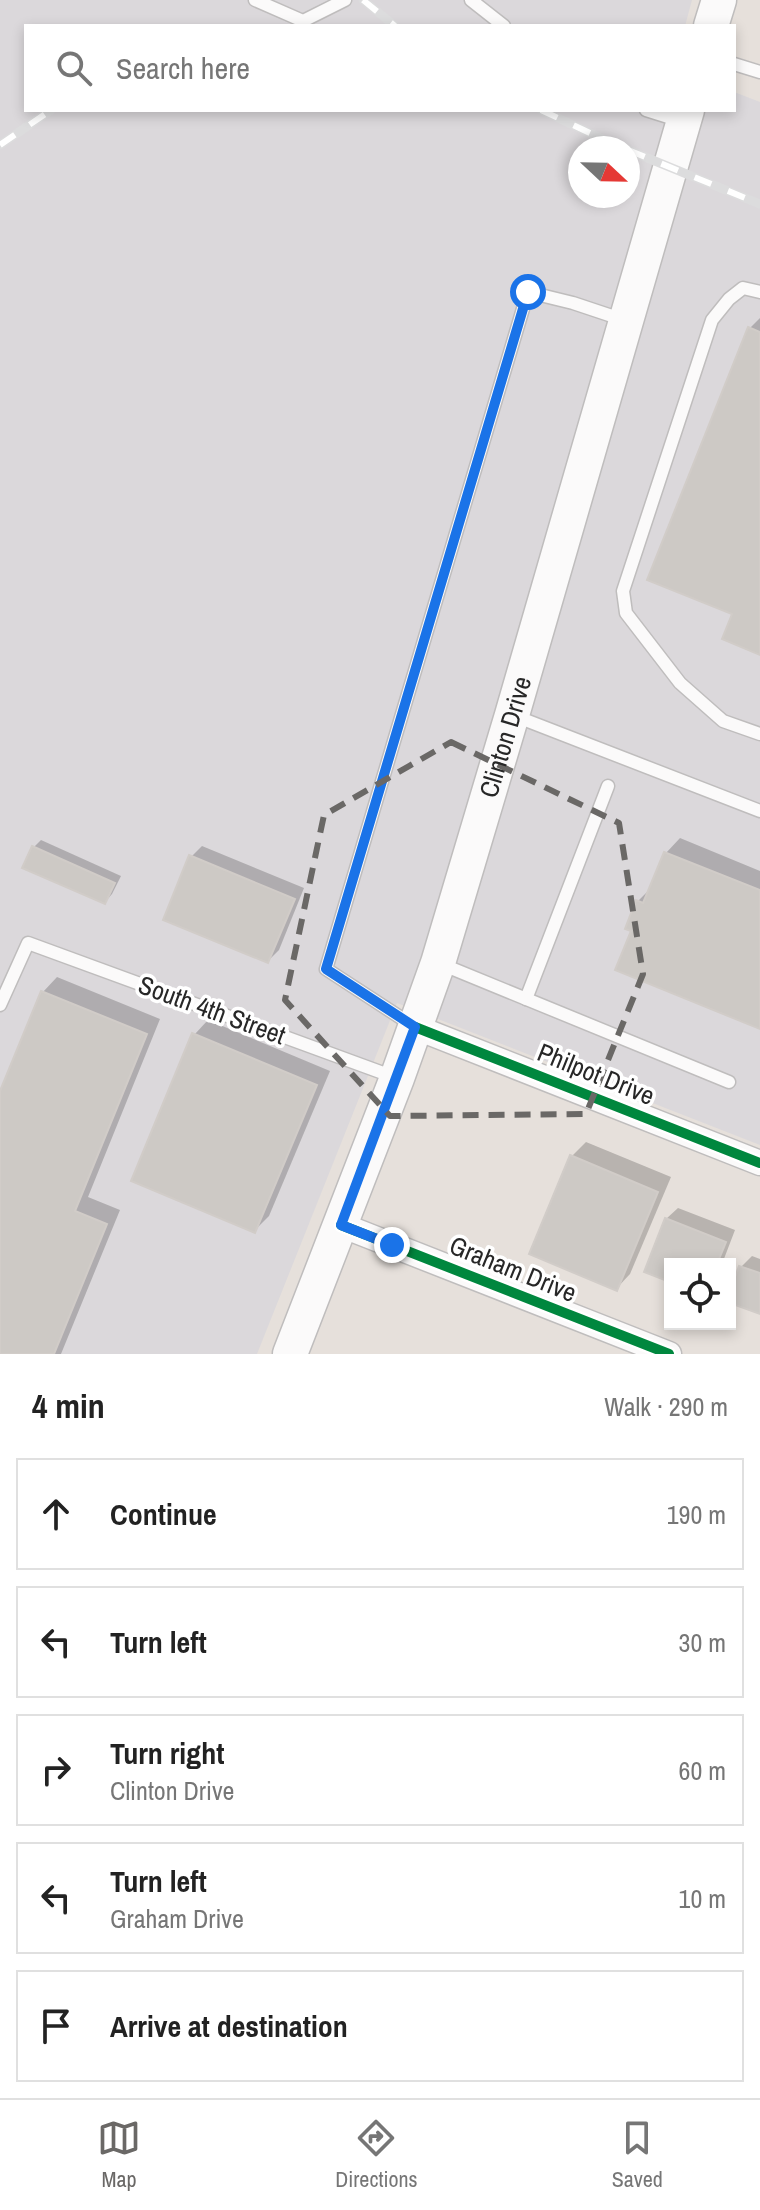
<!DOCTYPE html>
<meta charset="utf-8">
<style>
body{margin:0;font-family:"Archivo Narrow",sans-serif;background:#f6f6f6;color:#222}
.controls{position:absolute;right:24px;bottom:24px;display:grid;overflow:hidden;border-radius:0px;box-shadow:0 4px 12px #0003}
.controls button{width:72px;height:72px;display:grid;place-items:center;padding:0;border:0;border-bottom:2px solid #e0e0e0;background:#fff;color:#222;font:40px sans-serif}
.compass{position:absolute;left:568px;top:136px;width:72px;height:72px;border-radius:50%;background:#fff;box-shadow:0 4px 12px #0003;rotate:112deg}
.stop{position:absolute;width:24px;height:24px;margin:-18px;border:6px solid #1a73e8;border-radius:50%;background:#fff}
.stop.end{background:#1a73e8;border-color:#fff;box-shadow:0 2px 8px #0008}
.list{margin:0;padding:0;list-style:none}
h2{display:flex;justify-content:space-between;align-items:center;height:104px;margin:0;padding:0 32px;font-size:34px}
h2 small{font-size:26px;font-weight:400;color:#767676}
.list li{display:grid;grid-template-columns:52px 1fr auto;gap:24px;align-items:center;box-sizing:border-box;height:112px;margin:0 16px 16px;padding:0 16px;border:2px solid #e0e0e0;border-radius:0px}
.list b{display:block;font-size:30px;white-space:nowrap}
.list p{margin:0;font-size:26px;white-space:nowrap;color:#767676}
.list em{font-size:26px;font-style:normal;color:#767676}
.icon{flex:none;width:44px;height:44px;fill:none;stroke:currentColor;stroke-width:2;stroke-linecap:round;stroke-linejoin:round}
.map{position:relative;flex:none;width:760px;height:1354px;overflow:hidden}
.search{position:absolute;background:#fff;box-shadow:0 4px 12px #0003;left:24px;right:24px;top:24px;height:88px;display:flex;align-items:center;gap:20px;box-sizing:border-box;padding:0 28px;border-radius:0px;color:#767676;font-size:30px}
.sheet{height:744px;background:#fff}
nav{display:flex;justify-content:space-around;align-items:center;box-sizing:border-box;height:112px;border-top:2px solid #e0e0e0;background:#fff;font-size:22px;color:#767676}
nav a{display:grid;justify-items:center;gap:4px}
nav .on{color:#6a6866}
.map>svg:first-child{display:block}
</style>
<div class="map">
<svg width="760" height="1354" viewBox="0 0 760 1354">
<rect width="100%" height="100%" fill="#e6e0db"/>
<!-- industrial -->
<path fill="#dbd8db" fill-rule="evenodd" d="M0,0h692l-7,26h-659v84h708v-18l26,10v1043l-363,-142 -140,351h-257zM580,148h48v48h-48z"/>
<!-- shadow -->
<g fill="#0003">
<path d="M760,318v335l-26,-40 16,-285z"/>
<path d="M680,838l80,33v156l-126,-97 4,-29 13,-13 15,-35z"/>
<path d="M41,840l80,36 -9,18 -7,8 -72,-54z"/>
<path d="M202,846l102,42 -25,62 -11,11 -77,-104z"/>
<path d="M57,977l103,42 -72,178 32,13 -59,144h-56l-5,-2v-255l43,-105z"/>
<path d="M208,1020l122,51 -61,145 -14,14 -61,-195z"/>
<path d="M586,1142l85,35 -41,97 -14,15 -44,-133z"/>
<path d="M678,1208l57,22 -13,34h-52v16l-4,-61z"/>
<path d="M752,1256l8,3v53l-30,-11 11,-34z"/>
</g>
<!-- building -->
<g fill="#cdc9c5" stroke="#d1ccc8" stroke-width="2">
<path d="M748,327l12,5v323l-38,-16 10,-25 -85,-34z"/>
<path d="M32,846l83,37 -10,21 -83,-36z"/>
<path d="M664,852l96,38v139l-145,-59 16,-39 -6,-2 11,-29 7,3z"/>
<path d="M189,855l106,44 -27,64 -105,-43z"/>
<path d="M41,991l106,43 -72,177 32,13 -53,130h-54v-263z"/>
<path d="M192,1033l125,52 -62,148 -124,-52z"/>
<path d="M570,1155l88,37 -41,99 -88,-37z"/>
<path d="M665,1218l61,24 -9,22h-47v18l-26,-10z"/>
<path d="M739,1266l21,7v41l-30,-11v-12z"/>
</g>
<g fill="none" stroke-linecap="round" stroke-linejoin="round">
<defs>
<g id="service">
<path d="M255,0l48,21 42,-21"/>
<path d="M471,0l33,26"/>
<path d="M734,64l26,8"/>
<path d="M646,110l35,11"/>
<path d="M760,292l-17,-4 -14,11 -17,21 -89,271 3,22 54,70 43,38 37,13"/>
<path d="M515,716l245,95"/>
<path d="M441,964l288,118"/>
<path d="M526,999l82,-213"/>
<path d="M0,1005l28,-62 366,134"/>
<path d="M412,1025l-86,-56 202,-677 45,11 51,17"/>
</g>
<g id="minor">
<path d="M415,1027l345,136"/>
<path d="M341,1225l328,129"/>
</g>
<g id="secondary">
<path d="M711,26l8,-26"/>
<path id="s1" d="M290,1354l107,-276 41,-115 74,-248 175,-605"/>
</g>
</defs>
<!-- service casing -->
<use href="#service" stroke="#bfbdbd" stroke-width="15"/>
<!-- minor casing -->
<use href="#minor" stroke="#bfbdbd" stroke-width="27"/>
<!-- secondary casing -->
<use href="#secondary" stroke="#bfbdbd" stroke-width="37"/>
<!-- service -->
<use href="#service" stroke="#fbfafa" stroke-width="12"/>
<!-- minor -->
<use href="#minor" stroke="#fbfafa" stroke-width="24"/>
<!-- secondary -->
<use href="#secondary" stroke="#fbfafa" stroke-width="34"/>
<defs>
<g id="rail">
<path d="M363,0l32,26"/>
<path d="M541,110l81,38"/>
<path d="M0,145l51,-35"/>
<path d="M628,150l132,54"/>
</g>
</defs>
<!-- rail casing -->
<use href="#rail" stroke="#dcdcdd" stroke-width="9"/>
<!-- rail -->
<use href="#rail" stroke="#fff" stroke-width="6" stroke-dasharray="18" stroke-linecap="butt"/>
<defs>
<g id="cycleway">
<path d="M415,1027l345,136"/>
<path d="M341,1225l328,129"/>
</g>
</defs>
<!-- cycleway casing -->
<use href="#cycleway" stroke="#fff" stroke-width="15"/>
<!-- cycleway -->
<use href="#cycleway" stroke="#00873e" stroke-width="10"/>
</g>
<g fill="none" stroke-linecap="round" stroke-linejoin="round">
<!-- route -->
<path stroke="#1a73e8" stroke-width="10" d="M392,1245l-51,-20 74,-198 -89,-58 202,-677"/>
</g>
<!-- marked area -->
<path fill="none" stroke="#6a6866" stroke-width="6" stroke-dasharray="16 10" stroke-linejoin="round" d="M451,742l168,81 24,151 -57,140 -196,2 -105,-116 39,-185z"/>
<g text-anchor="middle" stroke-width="7" stroke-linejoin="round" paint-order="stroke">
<!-- street labels -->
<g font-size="26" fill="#272727" stroke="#fff">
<text dy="9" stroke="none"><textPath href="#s1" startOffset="654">Clinton Drive</textPath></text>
<text transform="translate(212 1010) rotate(20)" y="9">South 4th Street</text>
<text transform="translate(596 1074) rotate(22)" y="9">Philpot Drive</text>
<text transform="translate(513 1269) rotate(22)" y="9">Graham Drive</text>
</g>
</g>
</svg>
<div class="controls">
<button><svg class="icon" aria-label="locate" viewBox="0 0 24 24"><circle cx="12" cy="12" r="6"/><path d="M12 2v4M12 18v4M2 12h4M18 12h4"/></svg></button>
</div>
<svg class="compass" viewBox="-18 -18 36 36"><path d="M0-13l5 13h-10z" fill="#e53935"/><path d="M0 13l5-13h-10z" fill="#767676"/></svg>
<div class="stop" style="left:528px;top:292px"></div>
<div class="stop end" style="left:392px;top:1245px"></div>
<div class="search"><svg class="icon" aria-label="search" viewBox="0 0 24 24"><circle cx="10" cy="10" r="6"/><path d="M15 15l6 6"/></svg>Search here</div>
</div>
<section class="sheet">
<h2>4 min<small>Walk · 290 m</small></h2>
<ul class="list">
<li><svg class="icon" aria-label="ahead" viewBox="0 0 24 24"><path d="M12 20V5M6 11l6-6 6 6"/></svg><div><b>Continue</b></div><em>190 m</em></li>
<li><svg class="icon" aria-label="left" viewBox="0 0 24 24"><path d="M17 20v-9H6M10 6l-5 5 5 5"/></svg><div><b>Turn left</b></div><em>30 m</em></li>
<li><svg class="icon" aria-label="right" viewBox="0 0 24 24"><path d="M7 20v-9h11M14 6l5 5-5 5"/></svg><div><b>Turn right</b><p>Clinton Drive</p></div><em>60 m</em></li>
<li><svg class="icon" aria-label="left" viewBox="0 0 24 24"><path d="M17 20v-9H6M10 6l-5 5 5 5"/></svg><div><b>Turn left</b><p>Graham Drive</p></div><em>10 m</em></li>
<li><svg class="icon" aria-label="arrive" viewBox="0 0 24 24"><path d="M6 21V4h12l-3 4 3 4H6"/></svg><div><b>Arrive at destination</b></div></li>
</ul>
</section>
<nav>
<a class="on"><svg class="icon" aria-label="map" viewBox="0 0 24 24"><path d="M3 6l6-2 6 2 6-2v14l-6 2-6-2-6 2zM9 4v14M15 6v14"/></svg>Map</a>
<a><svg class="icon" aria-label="directions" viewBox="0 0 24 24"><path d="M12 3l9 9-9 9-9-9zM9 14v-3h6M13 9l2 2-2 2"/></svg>Directions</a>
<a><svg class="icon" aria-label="saved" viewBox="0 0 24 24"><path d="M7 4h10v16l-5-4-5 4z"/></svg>Saved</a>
</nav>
